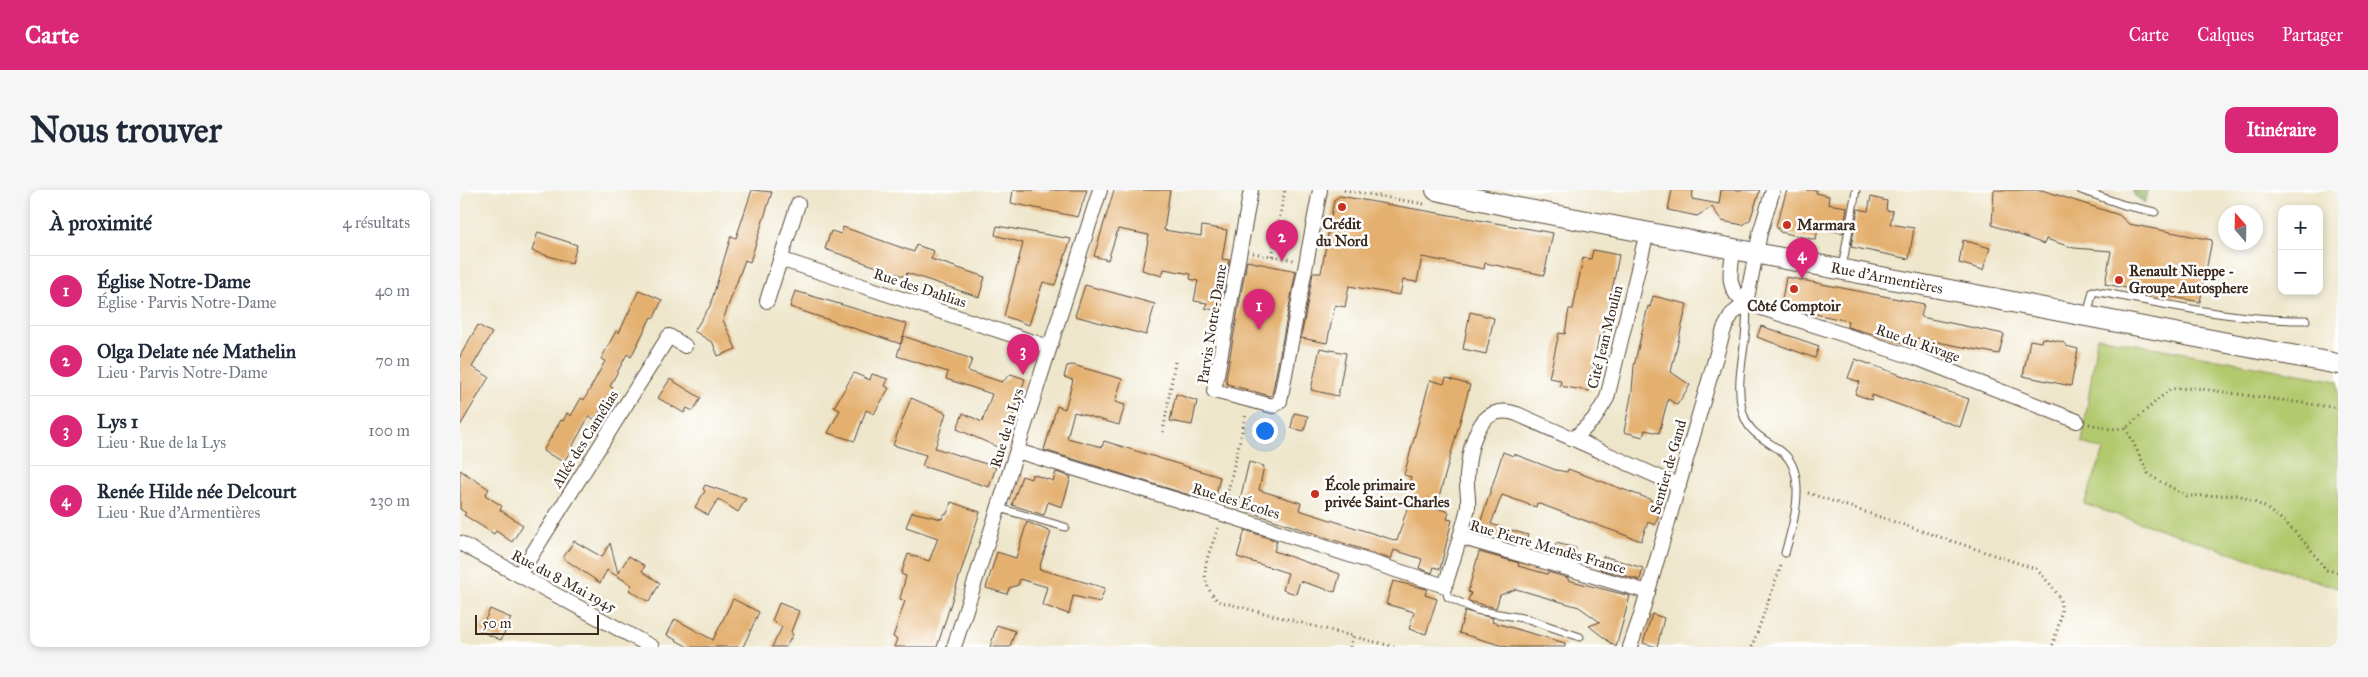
<!DOCTYPE html>
<html lang="fr">
<meta charset="utf-8">
<style>
body{margin:0;font-family:"IM FELL Great Primer",serif;background:#f6f6f7;color:#1f2937}
.controls{position:absolute;right:15px;top:15px;display:grid;overflow:hidden;border-radius:10px;box-shadow:0 2px 8px #0003}
.controls button{width:45px;height:45px;display:grid;place-items:center;padding:0;border:0;border-bottom:1px solid #e0e1e3;background:#fff;color:#1f2937;font:25px sans-serif}
.compass{position:absolute;left:1758px;top:15px;width:45px;height:45px;border-radius:50%;background:#fff;box-shadow:0 2px 8px #0003;rotate:340deg}
.scale{position:absolute;left:15px;bottom:12px;width:124px;box-sizing:border-box;padding-left:5px;border:2px solid #3b2a1e;border-top:0;font-size:14px;line-height:18px;white-space:nowrap;color:#3b2a1e;-webkit-text-stroke:4px #fff;paint-order:stroke}
.you{position:absolute;left:804px;top:240px;width:18px;height:18px;margin:-12px;border:4px solid #fff;border-radius:50%;background:#1a73e8;box-shadow:0 0 0 8px #1a73e833}
.badge{display:grid;place-items:center;width:32px;height:32px;border-radius:50%;background:#db2777;color:#fff;font-size:16px;font-weight:700}
.pin{position:absolute;translate:-50% -41px;filter:drop-shadow(0 1px 2px #0008)}
.pin::after{content:'';position:absolute;top:26px;width:18px;height:15px;background:inherit;clip-path:polygon(0 0,100% 0,50% 100%)}
.list{margin:0;padding:0;list-style:none}
h2{display:flex;justify-content:space-between;align-items:center;height:65px;margin:0;padding:0 20px;font-size:21px}
h2 small{font-size:16px;font-weight:400;color:#747a83}
.list li{display:grid;grid-template-columns:32px 1fr auto;gap:15px;align-items:center;box-sizing:border-box;height:70px;padding:0 20px;border-top:1px solid #e0e1e3}
.list b{display:block;font-size:19px;white-space:nowrap}
.list p{margin:0;font-size:16px;white-space:nowrap;color:#747a83}
.list em{font-size:16px;font-style:normal;color:#747a83}
.map{position:relative;flex:none;width:1878px;height:457px;overflow:hidden;border-radius:10px}
header{display:flex;align-items:center;gap:30px;box-sizing:border-box;height:70px;padding:0 25px;background:#db2777;color:#fff}
header strong{font-size:24px}
nav{display:flex;gap:28px;margin-inline-start:auto;font-size:18px}
.intro{display:flex;align-items:center;justify-content:space-between;box-sizing:border-box;height:120px;padding:0 30px}
h1{margin:0;font-size:35px}
.button{padding:12px 22px;border-radius:10px;background:#db2777;color:#fff;font-size:18px;font-weight:700}
main{display:flex;gap:30px;padding:0 30px}
aside{flex:1;background:#fff;border-radius:10px;box-shadow:0 2px 8px #0003}
.map>svg:first-child{display:block}
</style>
<header>
<strong>Carte</strong>
<nav><a>Carte</a><a>Calques</a><a>Partager</a></nav>
</header>
<div class="intro"><h1>Nous trouver</h1><a class="button">Itinéraire</a></div>
<main>
<aside>
<h2>À proximité<small>4 résultats</small></h2>
<ul class="list">
<li><span class="badge">1</span><div><b>Église Notre-Dame</b><p>Église · Parvis Notre-Dame</p></div><em>40 m</em></li>
<li><span class="badge">2</span><div><b>Olga Delate née Mathelin</b><p>Lieu · Parvis Notre-Dame</p></div><em>70 m</em></li>
<li><span class="badge">3</span><div><b>Lys 1</b><p>Lieu · Rue de la Lys</p></div><em>100 m</em></li>
<li><span class="badge">4</span><div><b>Renée Hilde née Delcourt</b><p>Lieu · Rue d'Armentières</p></div><em>230 m</em></li>
</ul>
</aside>
<div class="map">
<svg width="1878" height="457" viewBox="0 0 1878 457">
<rect width="100%" height="100%" fill="#fff"/>
<filter id="ink" filterUnits="userSpaceOnUse"><feTurbulence type="fractalNoise" baseFrequency=".02" numOctaves="2"/><feDisplacementMap in="SourceGraphic" scale="10" xChannelSelector="R" yChannelSelector="G"/><feConvolveMatrix kernelMatrix="1 2 1 2 8 2 1 2 1" color-interpolation-filters="sRGB"/></filter>
<filter id="wash" filterUnits="userSpaceOnUse"><feTurbulence type="fractalNoise" baseFrequency=".0096" numOctaves="4" result="noise"/><feDisplacementMap in="SourceGraphic" scale="20" xChannelSelector="R" yChannelSelector="G"/><feGaussianBlur stdDeviation="1.12" result="paint"/><feColorMatrix in="noise" values="0 0 0 0 0 0 0 0 0 0 0 0 0 0 0 0 0 1.4 0 .05"/><feComposite in="paint" operator="in"/></filter>
<g filter="url(#wash)">
<rect width="100%" height="100%" fill="#eee6cb"/>
<!-- green -->
<path fill="#b3c96e" stroke="#777a46" d="M1637,147l241,44v207l-254,-84 20,-54 -22,-7z"/>
<!-- forest -->
<path fill="#8ead61" stroke="#646c40" d="M1672,0h15l-2,13 -10,-7z"/>
<g id="blocks">
<!-- building -->
<g fill="#e4b070">
<path d="M292,0l20,2 -22,70 -5,-2 -22,60 13,29 -18,7 -5,-13 -19,-12 16,-25 21,-70 5,2z"/>
<path d="M553,0h74l-9,27 -67,-14z"/>
<path d="M654,0h56l-6,40 37,6 1,-10 25,4 -5,29 7,1 -9,51 -15,-3 2,-5 -13,-2 4,-20 -8,-2 1,-5 -27,-5 -2,7 -20,-6 7,-35 -31,-6 -10,31 -14,-4z"/>
<path d="M1212,0h21l-1,9 27,5 2,-14h39l-10,30 -7,5 -21,-4 -10,-14 -15,9 -29,-6z"/>
<path d="M1327,0h30l-1,3 13,3 -1,8 19,3 -4,26 -25,-5 -2,12 -36,-8 -4,-6z"/>
<path d="M1534,0h48l77,25 10,9 83,16 -12,62 -95,-18 6,-33 -37,-3 -28,-9 -2,5 -52,-19z"/>
<path d="M880,6l213,37 -9,42 -59,-12 -1,6 -62,-12 -5,25 -14,-2 -3,15 -51,-9 -4,21 -10,-2 -8,38 -26,-5 12,-65h8l13,-73z"/>
<path d="M1411,7l16,4 -1,9 7,1 -3,13 24,4 -5,31 -58,-12 7,-38 10,2z"/>
<path d="M537,36l74,13 -16,46 -12,-3 -14,43 -25,-9 19,-73 -28,-8z"/>
<path d="M383,37l71,25 2,-7 18,6 -3,8 54,18 -6,20 -72,-24 -1,4 -81,-28 6,-18 10,3z"/>
<path d="M78,42l39,13 -5,18 -40,-12z"/>
<path d="M1503,50l27,8 -7,22 -24,-7z"/>
<path d="M1133,60l26,5 -16,82 -4,-1 -10,55 -29,-5 1,-6 -12,-2 10,-45 6,1 4,-25h4l10,-51 8,1z"/>
<path d="M787,71l49,10 -24,124 -2,1 -43,-12 -1,-6z"/>
<path d="M1326,87l138,27 -3,13 83,17 -5,20 -82,-16 -2,8 -68,-19 1,-6 -33,-7 -1,2 -33,-11z"/>
<path d="M625,95l70,19 -9,31 -71,-19z"/>
<path d="M179,100l23,10 -8,18 -3,-1 -20,40 -4,-3 -17,32 3,2 -18,32 -6,-4 -25,46 -21,-11 18,-31 2,1 4,-8 4,3 10,-18 3,2 21,-39 -4,-2 15,-28 3,2z"/>
<path d="M335,101l112,33 -6,20 -111,-37z"/>
<path d="M1193,106l34,8 -16,68 19,13 -13,20 -9,-6 -9,34 -14,-3 -2,7 -19,-5 8,-41 2,-25 14,-60 2,1z"/>
<path d="M1010,122l24,6 -8,36 -23,-5z"/>
<path d="M18,135l14,8 -20,34 17,10 -29,49v-70z"/>
<path d="M1301,136l58,20 -4,12 -58,-21z"/>
<path d="M443,146l69,23 -4,12 34,11 9,-8 14,5 -23,70 -45,-20 6,-16 19,9 10,-28 -46,-15 2,-7 -51,-16z"/>
<path d="M1582,148l21,4 3,4 12,3 -7,37 -48,-10 7,-36 11,2z"/>
<path d="M860,158l26,5 -8,43 -27,-6z"/>
<path d="M1395,169l114,40 -9,28 -88,-32 -1,5 -16,-6 5,-12 -12,-4z"/>
<path d="M613,175l49,14 -7,23 10,3 -6,20 -45,-13 -7,26 35,9 2,-6 116,36 -5,23 -3,2 -168,-52 13,-44 8,3 8,-29 -9,-3 3,-11z"/>
<path d="M394,183l16,7 2,-6 16,5 -3,7 4,2 -15,26 -8,-4 -11,31 -27,-8 12,-23 -6,-3z"/>
<path d="M986,188l24,7 -34,123 13,4 -2,7 5,1 -12,49 -6,-2 -2,6 -13,-5 3,-9 -28,-9 -3,9 -153,-51 11,-46 15,4 -5,24 42,13 -2,7 98,31 17,-55 -5,-2 2,-7 -7,-2 26,-95 14,4z"/>
<path d="M210,189l31,19 -8,13 -6,-3 -3,5 -26,-15z"/>
<path d="M716,204l21,7 -5,24 -22,-4z"/>
<path d="M451,208l35,15 -11,35 61,19 -7,20 -67,-21 4,-11 -33,-10z"/>
<path d="M834,223l14,3 -4,15 -13,-3z"/>
<path d="M1043,262l10,4 1,-2 42,16 11,2 1,-3 84,31 -1,2 11,4 -7,19 -7,-3 -7,19 -104,-38 -1,4 -34,-12 -11,29 37,11 -4,12 -47,-14z"/>
<path d="M0,280l29,19 -4,6 17,11 -2,4 23,15 -11,17 -16,-11 -2,3 -30,-19 2,-2 -6,-4z"/>
<path d="M596,282l15,5 -9,30 -14,-5 -4,13 -32,-10 10,-29 9,3 1,-5 21,7z"/>
<path d="M245,295l18,6 23,8 -8,13 -20,-13 -10,16 -13,-8 10,-16 -2,-2z"/>
<path d="M491,312l29,10 -43,135h-43l3,-8 -4,-2 12,-36 -5,-2 6,-23 -5,-2 7,-20 21,7 9,-23 -32,-11 6,-15 30,7 2,-5h3z"/>
<path d="M567,332l24,10 -12,37 66,19 -5,14 -27,-6 -4,18 -27,-9 5,-18 -27,-8 -2,6 -9,3 -2,6 -21,-6 11,-36 19,6z"/>
<path d="M785,340l32,11 -3,10 66,23 -5,18 -35,-11 -4,13 -13,-4 5,-17 -51,-16z"/>
<path d="M114,351l28,16 8,-14 8,30 11,-17 16,10 -3,5 18,12 -11,19 -20,-12 3,-5 -25,-15 -7,13 -37,-25z"/>
<path d="M1096,353l20,5 -3,13 -20,-6z"/>
<path d="M1019,362l40,11 -1,3 29,8 1,-2 20,6v2l62,16 -14,51 -27,-21 11,-4 -21,-15 -63,-18 -16,6 -4,13 -28,-7 3,-8 -3,-1z"/>
<path d="M1143,366l40,12 -3,12 -40,-11z"/>
<path d="M933,391l34,8 -2,6 12,4 -11,35 -17,-5 5,-17 -28,-8z"/>
<path d="M273,409l26,13 -16,35h-55l-21,-12 8,-16 38,21z"/>
<path d="M319,413l20,8 -8,21 2,2 -7,13h-14l10,-20 -10,-6z"/>
<path d="M30,419l21,9 -10,22 -21,-9z"/>
<path d="M1005,421l28,7 -1,4 73,21v4h-58l-48,-14z"/>
<path d="M1192,424l12,4 -7,29 -14,-4z"/>
<path d="M537,435l18,6 -5,16h-20z"/>
</g>
</g>
</g>
<g filter="url(#ink)">
<use href="#blocks" fill-opacity="0" stroke="#564638" stroke-width="1"/>
<g fill="none" stroke-linecap="round" stroke-linejoin="round">
<defs>
<g id="service">
<path d="M1621,0l43,15 31,7"/>
<path d="M1382,78l14,-78"/>
<path d="M1286,113c4,36 -12,71 -4,106 5,25 22,29 40,43 27,21 11,75 3,101"/>
<path d="M1627,126l6,-25c69,12 144,30 213,29"/>
<path d="M539,318l66,19"/>
<path d="M985,396l3,11 28,13 52,9 52,18"/>
</g>
<g id="minor">
<path d="M791,0l-37,201 59,15 7,-5 40,-211"/>
<path d="M1274,58c-4,22 -9,42 12,55l173,56 158,62"/>
<path d="M320,69l269,88"/>
<path d="M307,111l31,-97"/>
<path d="M1286,113l14,-70 13,-43"/>
<path d="M1114,249l21,-21 12,-20 40,-166"/>
<path d="M557,261l206,63 222,72 15,-49 188,55"/>
<path d="M1000,347c3,-10 6,-20 8,-30 1,-10 -2,-20 -1,-31 2,-28 11,-76 50,-62l162,72"/>
<path d="M0,353l192,104"/>
<path d="M59,385l150,-239 16,10"/>
<path d="M494,457l146,-457"/>
<path d="M1170,457l11,-32 83,-286 8,-15 14,-11"/>
</g>
<path id="secondary" d="M976,0l77,17 825,157"/>
</defs>
<!-- service casing -->
<use href="#service" stroke="#564638" stroke-width="9"/>
<!-- minor casing -->
<use href="#minor" stroke="#564638" stroke-width="16"/>
<!-- secondary casing -->
<use href="#secondary" stroke="#564638" stroke-width="22"/>
<!-- path -->
<g stroke="#564638" stroke-width="3" stroke-dasharray="1 4" stroke-linecap="butt">
<path d="M884,0l80,14"/>
<path d="M793,63l41,7"/>
<path d="M812,66l13,-66"/>
<path d="M1629,234l21,5 16,-1 44,-39 25,-1 143,20"/>
<path d="M1666,238l23,47 38,21 52,-1 24,11 22,16 24,25 17,23 12,2"/>
<path d="M703,242l12,-70"/>
<path d="M1348,303l228,76c32,33 29,35 16,78"/>
<path d="M766,310l20,-86"/>
<path d="M758,338c-9,28 -24,49 0,73l176,46"/>
<path d="M890,457l3,-11"/>
<path d="M1292,457l30,-84"/>
</g>
<!-- service -->
<use href="#service" stroke="#fff" stroke-width="7"/>
<!-- minor -->
<use href="#minor" stroke="#fff" stroke-width="14"/>
<!-- secondary -->
<use href="#secondary" stroke="#fff" stroke-width="20"/>
</g>
</g>
<!-- markers -->
<g fill="#c8321e" stroke="#fff" stroke-width="2">
<circle cx="882" cy="17" r="5"/>
<circle cx="1327" cy="35" r="5"/>
<circle cx="1659" cy="90" r="5"/>
<circle cx="1334" cy="99" r="5"/>
<circle cx="855" cy="304" r="5"/>
</g>
<g text-anchor="middle" stroke-width="5" stroke-linejoin="round" paint-order="stroke">
<!-- poi labels -->
<g font-size="15" font-weight="bold" fill="#3b2a1e" stroke="#fff" text-anchor="start">
<text x="882" y="39" text-anchor="middle">Crédit<tspan x="882" dy="17">du Nord</tspan></text>
<text x="1337" y="40">Marmara</text>
<text x="1669" y="86">Renault Nieppe -<tspan x="1669" dy="17">Groupe Autosphere</tspan></text>
<text x="1334" y="121" text-anchor="middle">Côté Comptoir</text>
<text x="865" y="300">École primaire<tspan x="865" dy="17">privée Saint-Charles</tspan></text>
</g>
<!-- street labels -->
<g font-size="15" fill="#3b2a1e" stroke="#fff">
<text transform="translate(1427 88) rotate(11)" y="5">Rue d'Armentières</text>
<text transform="translate(460 98) rotate(18)" y="5">Rue des Dahlias</text>
<text transform="translate(752 134) rotate(-81)" y="5">Parvis Notre-Dame</text>
<text transform="translate(1145 147) rotate(-76)" y="5">Cité Jean Moulin</text>
<text transform="translate(1458 153) rotate(19)" y="5">Rue du Rivage</text>
<text transform="translate(547 238) rotate(-73)" y="5">Rue de la Lys</text>
<text transform="translate(125 249) rotate(-58)" y="5">Allée des Camélias</text>
<text transform="translate(1208 277) rotate(-74)" y="5">Sentier de Gand</text>
<text transform="translate(776 311) rotate(17)" y="5">Rue des Écoles</text>
<text transform="translate(1088 357) rotate(16)" y="5">Rue Pierre Mendès France</text>
<text transform="translate(104 391) rotate(28)" y="5">Rue du 8 Mai 1945</text>
</g>
</g>
</svg>
<div class="controls">
<button>+</button>
<button>−</button>
</div>
<svg class="compass" viewBox="-18 -18 36 36"><path d="M0-13l5 13h-10z" fill="#e53935"/><path d="M0 13l5-13h-10z" fill="#747a83"/></svg>
<div class="scale">50 m</div>
<div class="you"></div>
<div class="pin badge" style="left:799px;top:140px">1</div>
<div class="pin badge" style="left:822px;top:71px">2</div>
<div class="pin badge" style="left:563px;top:185px">3</div>
<div class="pin badge" style="left:1342px;top:89px">4</div>
</div>
</main>
